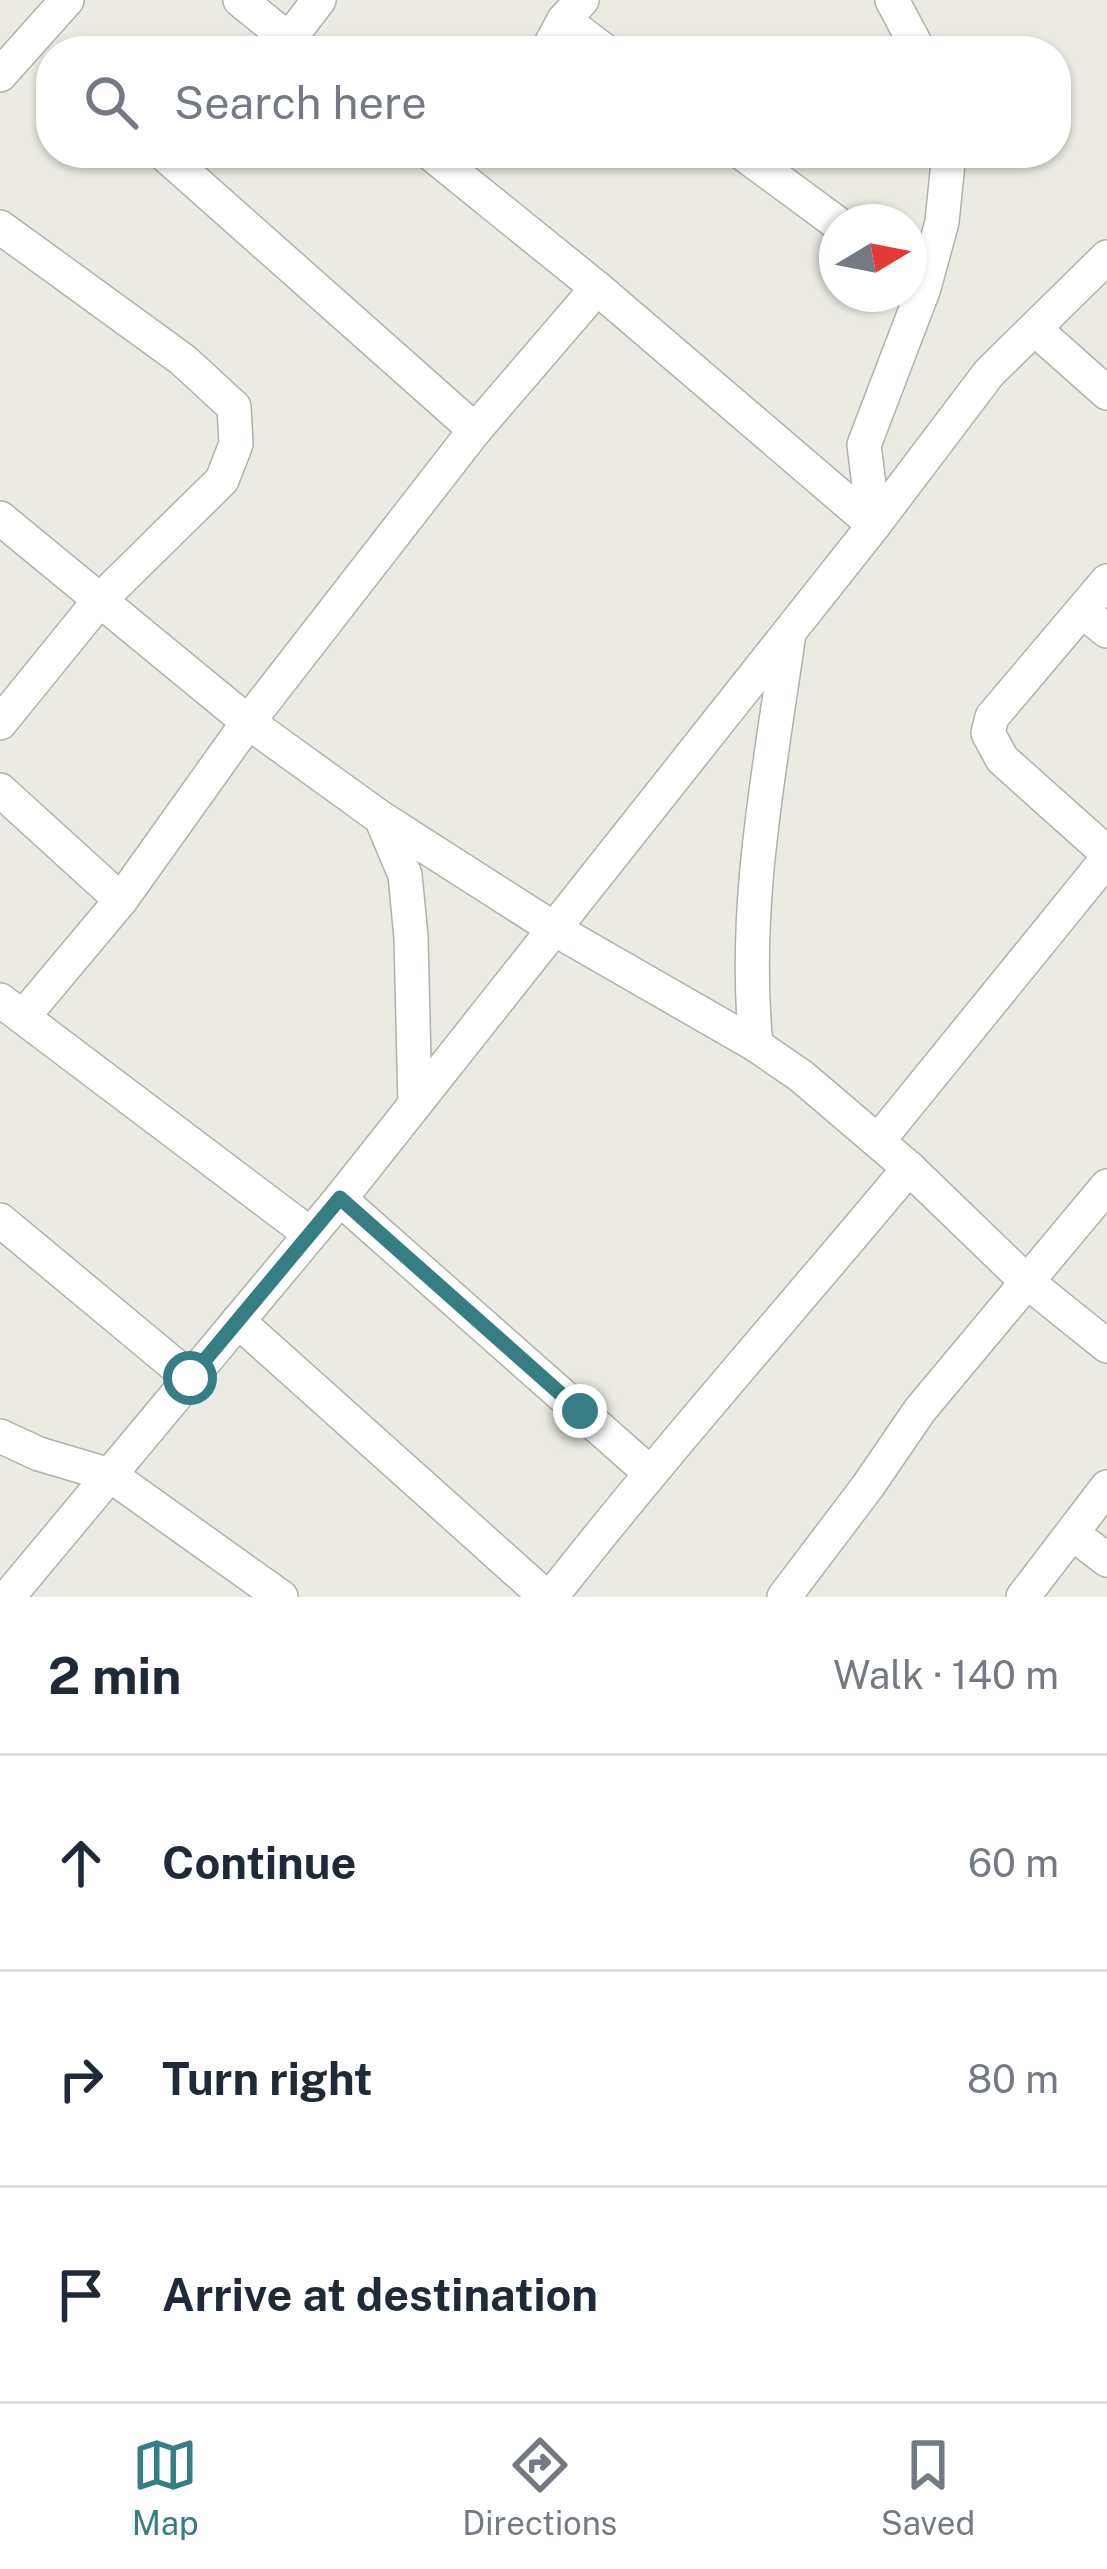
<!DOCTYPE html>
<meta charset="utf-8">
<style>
body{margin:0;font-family:"Public Sans",sans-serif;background:#f2f2f3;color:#1f2937}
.compass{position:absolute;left:819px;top:204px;width:108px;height:108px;border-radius:50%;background:#fff;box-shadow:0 3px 9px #0004;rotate:80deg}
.stop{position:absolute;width:36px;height:36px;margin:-27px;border:9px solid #367e83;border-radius:50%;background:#fff}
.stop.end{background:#367e83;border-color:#fff;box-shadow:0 3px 12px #0008}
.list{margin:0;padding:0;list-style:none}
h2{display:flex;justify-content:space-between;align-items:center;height:156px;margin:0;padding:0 48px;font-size:51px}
h2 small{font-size:39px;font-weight:400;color:#747a83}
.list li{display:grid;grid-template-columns:78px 1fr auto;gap:36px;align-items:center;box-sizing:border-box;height:216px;padding:0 48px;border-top:3px solid #e0e1e3}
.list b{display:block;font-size:45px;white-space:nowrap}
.list em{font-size:39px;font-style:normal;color:#747a83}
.icon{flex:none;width:66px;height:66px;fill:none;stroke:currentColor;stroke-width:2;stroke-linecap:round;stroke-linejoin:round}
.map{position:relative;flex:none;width:1107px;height:1597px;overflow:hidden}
.search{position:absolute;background:#fff;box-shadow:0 3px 9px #0004;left:36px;right:36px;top:36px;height:132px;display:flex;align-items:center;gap:30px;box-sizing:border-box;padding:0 42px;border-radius:48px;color:#747a83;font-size:45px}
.sheet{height:804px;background:#fff}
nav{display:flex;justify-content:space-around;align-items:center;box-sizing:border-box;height:168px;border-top:3px solid #e0e1e3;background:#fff;font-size:33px;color:#747a83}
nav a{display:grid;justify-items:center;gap:6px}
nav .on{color:#367e83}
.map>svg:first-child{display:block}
</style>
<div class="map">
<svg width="1107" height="1597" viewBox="0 0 1107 1597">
<rect width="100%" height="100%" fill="#ebebe3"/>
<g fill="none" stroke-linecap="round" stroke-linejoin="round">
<defs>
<g id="minor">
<path d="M240,0l63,51"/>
<path d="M892,0l27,51"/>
<path d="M564,20l41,31"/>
<path d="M289,39l30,-39"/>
<path d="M547,51l17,-31 18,-20"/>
<path d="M0,75l67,-75"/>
<path d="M163,153l312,277"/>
<path d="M430,153l167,135 277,237 115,-152 118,-116"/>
<path d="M742,153l95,70"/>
<path d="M0,227l183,133 51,47 2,37 -14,36 -123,121 -99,122"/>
<path d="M1036,330l71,63"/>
<path d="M0,518l248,204 133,96 24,57 6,62 4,167"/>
<path d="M1107,581l-115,136 -4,16 14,26 105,94"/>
<path d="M1082,611l25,20"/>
<path d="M0,790l121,110"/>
<path d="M381,818l175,112 200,115 45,31 108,92 116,112 82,66"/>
<path d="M0,1000l310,234"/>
<path d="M23,1017l98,-117 127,-178 227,-292 122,-142"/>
<path d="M756,1045c-14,-138 14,-276 33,-412"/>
<path d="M878,1141l229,-282"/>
<path d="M340,1199l309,273"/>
<path d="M0,1220l190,158"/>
<path d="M238,1321l308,276"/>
<path d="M0,1436l39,18 71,21 171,122"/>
<path d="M1073,1534l34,26"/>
<path d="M8,1597l332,-398 534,-674 -10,-80 60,-157 18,-66 7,-69"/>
<path d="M551,1597c115,-147 239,-286 358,-429"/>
<path d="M784,1597l84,-111 52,-76 187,-224"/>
<path d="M1023,1597l84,-110"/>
</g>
</defs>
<!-- minor casing -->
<use href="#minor" stroke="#b0b1aa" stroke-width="36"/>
<!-- minor -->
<use href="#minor" stroke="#fff" stroke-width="33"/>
</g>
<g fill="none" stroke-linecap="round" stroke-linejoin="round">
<!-- route -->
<path stroke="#367e83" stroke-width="15" d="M190,1378l150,-180 240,213"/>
</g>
</svg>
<svg class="compass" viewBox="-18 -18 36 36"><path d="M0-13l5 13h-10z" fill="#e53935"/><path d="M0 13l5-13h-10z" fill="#747a83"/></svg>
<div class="stop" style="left:190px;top:1378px"></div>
<div class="stop end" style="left:580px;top:1411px"></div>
<div class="search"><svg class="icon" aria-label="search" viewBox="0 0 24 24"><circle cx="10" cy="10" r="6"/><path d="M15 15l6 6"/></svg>Search here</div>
</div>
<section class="sheet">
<h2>2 min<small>Walk · 140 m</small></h2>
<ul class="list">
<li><svg class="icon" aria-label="ahead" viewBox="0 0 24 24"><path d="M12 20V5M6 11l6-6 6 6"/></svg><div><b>Continue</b></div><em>60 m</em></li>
<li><svg class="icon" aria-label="right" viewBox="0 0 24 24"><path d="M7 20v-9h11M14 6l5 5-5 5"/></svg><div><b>Turn right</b></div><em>80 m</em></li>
<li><svg class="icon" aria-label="arrive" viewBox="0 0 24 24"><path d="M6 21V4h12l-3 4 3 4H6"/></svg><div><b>Arrive at destination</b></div></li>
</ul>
</section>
<nav>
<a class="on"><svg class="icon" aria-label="map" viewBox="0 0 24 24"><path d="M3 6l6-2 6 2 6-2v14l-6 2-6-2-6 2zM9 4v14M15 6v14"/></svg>Map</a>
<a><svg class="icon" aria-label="directions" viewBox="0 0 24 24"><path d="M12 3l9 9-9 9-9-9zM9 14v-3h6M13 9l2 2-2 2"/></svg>Directions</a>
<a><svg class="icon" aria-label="saved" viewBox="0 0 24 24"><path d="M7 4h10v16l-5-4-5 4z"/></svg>Saved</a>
</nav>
